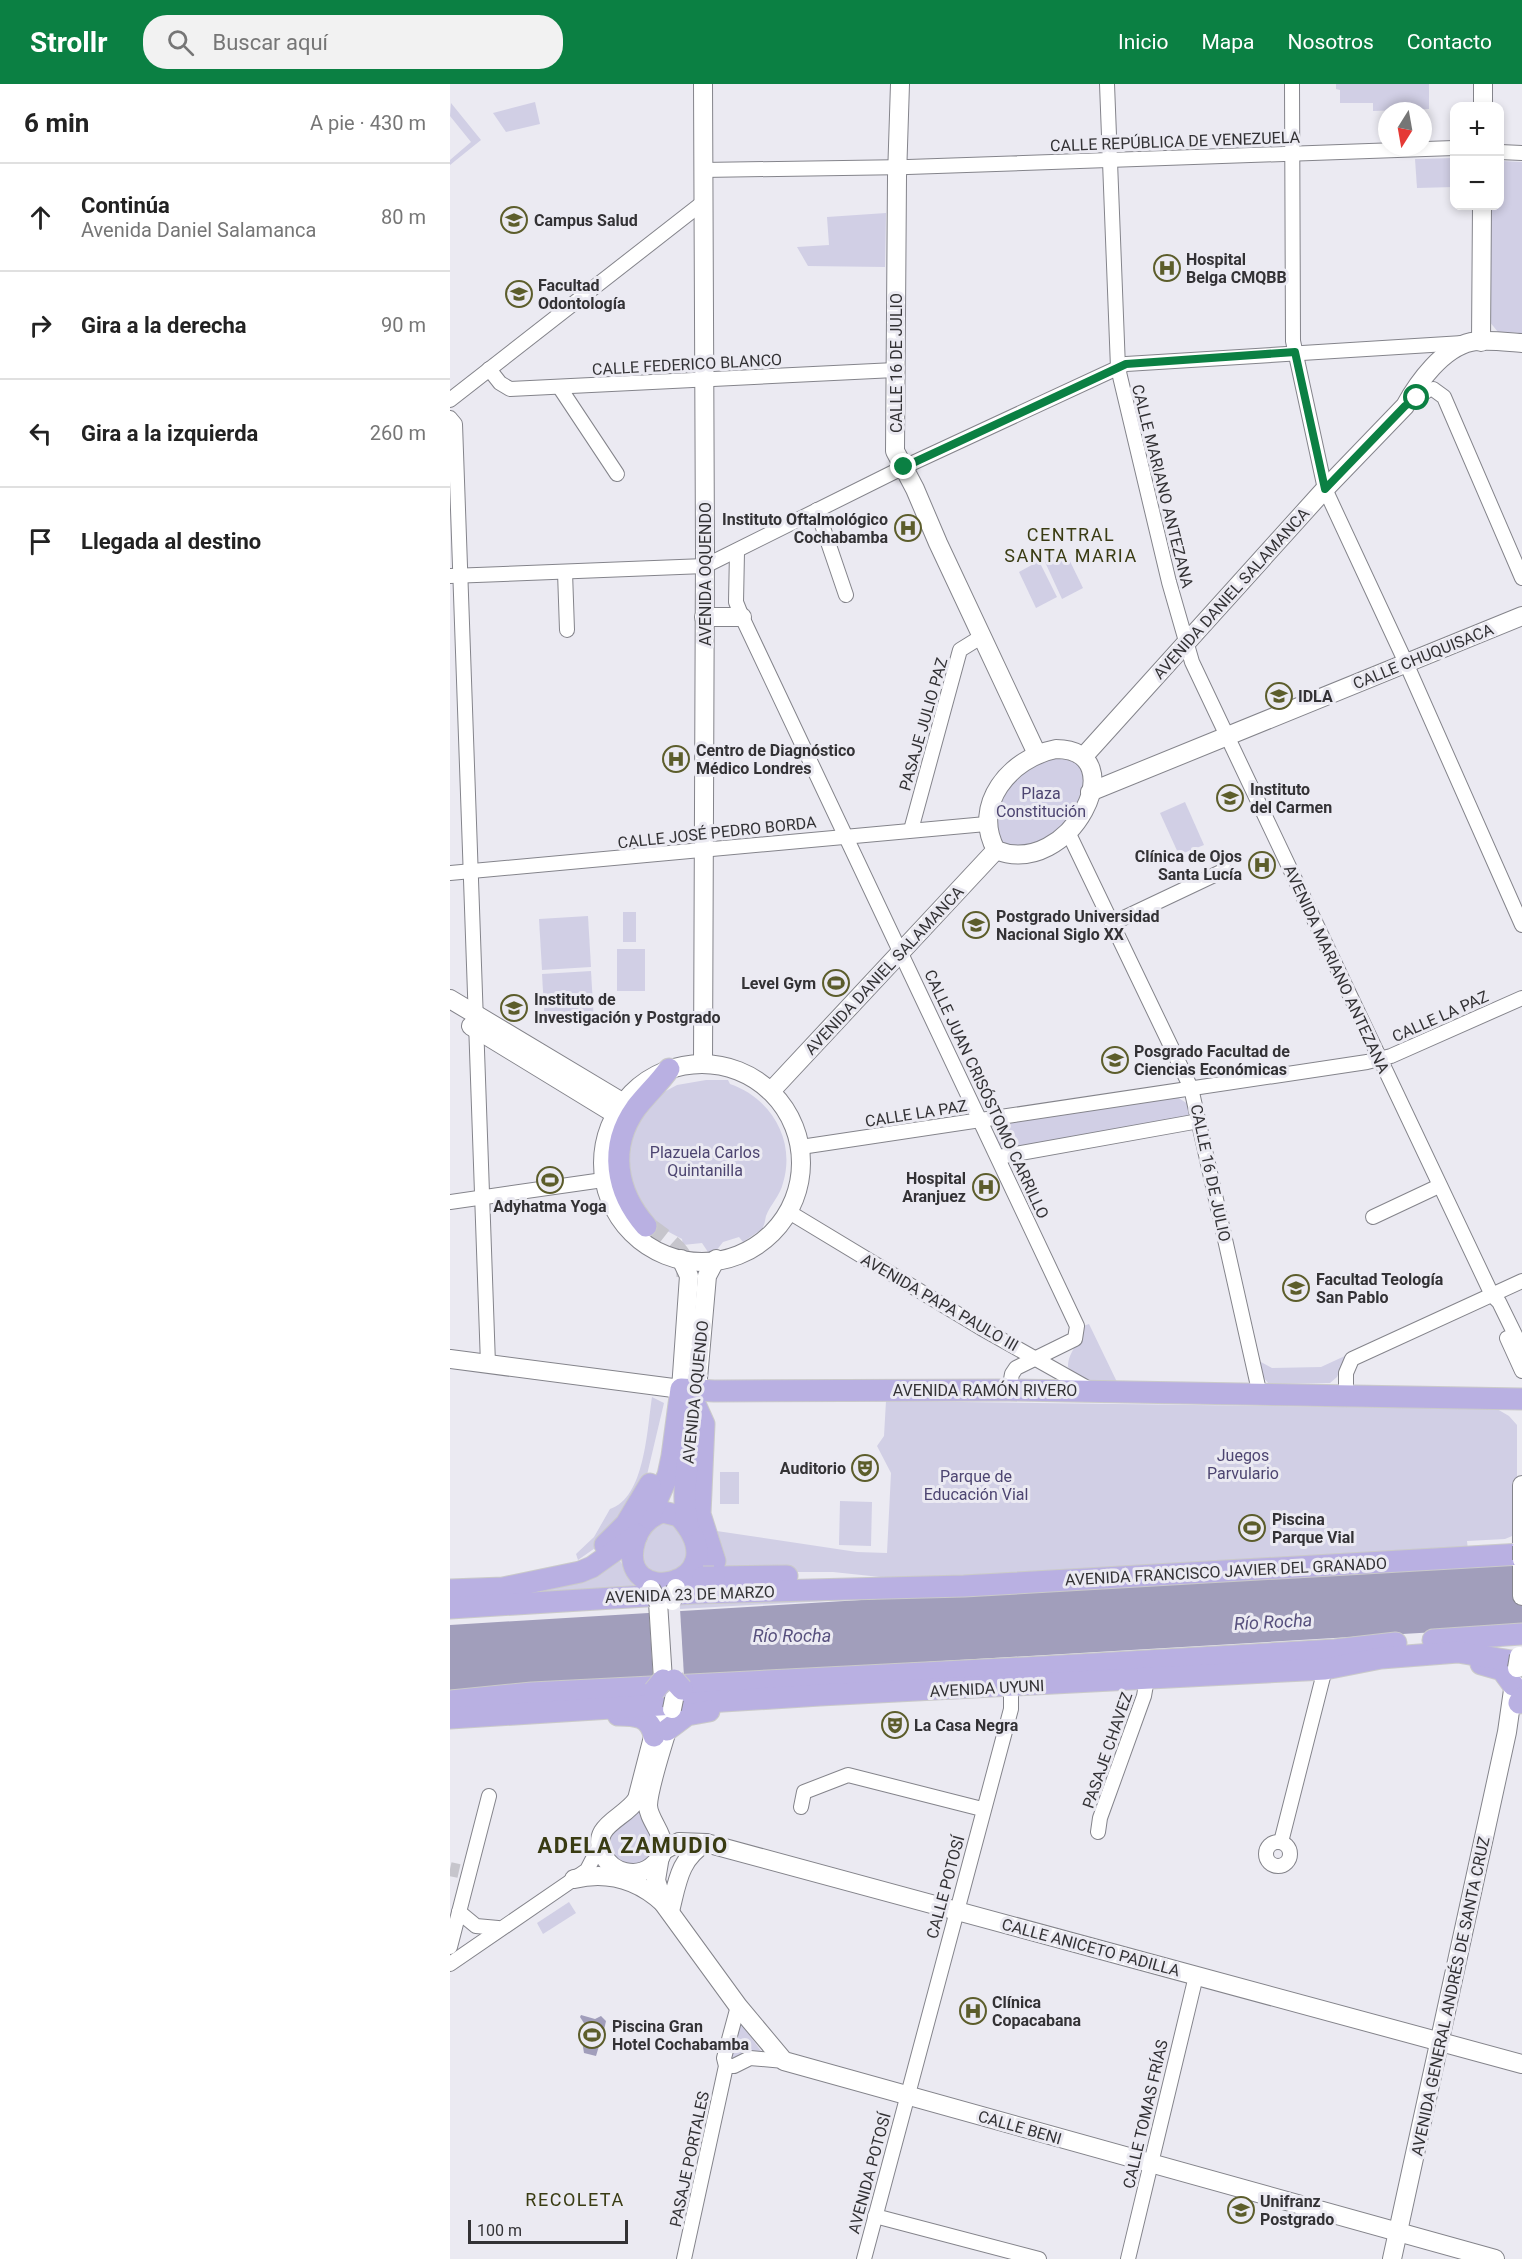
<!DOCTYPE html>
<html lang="es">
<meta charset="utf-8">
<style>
body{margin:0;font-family:Roboto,sans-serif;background:#f2f2f2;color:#222}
.controls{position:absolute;right:18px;top:18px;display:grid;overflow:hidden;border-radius:12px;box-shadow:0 3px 9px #0003}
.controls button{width:54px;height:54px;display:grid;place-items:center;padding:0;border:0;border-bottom:2px solid #e0e0e0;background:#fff;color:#222;font:30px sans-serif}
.compass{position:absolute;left:928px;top:18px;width:54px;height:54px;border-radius:50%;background:#fff;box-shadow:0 3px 9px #0003;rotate:191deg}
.scale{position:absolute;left:18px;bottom:15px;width:160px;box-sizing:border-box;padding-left:6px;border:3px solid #333235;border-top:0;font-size:16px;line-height:21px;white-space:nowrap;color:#333235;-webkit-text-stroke:4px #ebeaf2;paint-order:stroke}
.stop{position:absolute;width:18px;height:18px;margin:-14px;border:4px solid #0b8043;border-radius:50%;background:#fff}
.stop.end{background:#0b8043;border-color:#fff;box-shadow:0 2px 6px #0008}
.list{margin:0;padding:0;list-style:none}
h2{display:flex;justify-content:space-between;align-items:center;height:78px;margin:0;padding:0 24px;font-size:26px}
h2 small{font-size:20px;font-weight:400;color:#767676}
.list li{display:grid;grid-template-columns:39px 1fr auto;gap:18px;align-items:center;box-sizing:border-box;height:108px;padding:0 24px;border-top:2px solid #e0e0e0}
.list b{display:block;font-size:22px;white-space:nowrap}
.list p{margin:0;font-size:20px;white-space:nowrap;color:#767676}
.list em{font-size:20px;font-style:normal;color:#767676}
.icon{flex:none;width:33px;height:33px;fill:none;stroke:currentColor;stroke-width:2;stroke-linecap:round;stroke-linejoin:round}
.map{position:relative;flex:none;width:1072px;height:2175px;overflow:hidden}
header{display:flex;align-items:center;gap:36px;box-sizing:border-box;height:84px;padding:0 30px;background:#0b8043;color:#fff}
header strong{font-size:28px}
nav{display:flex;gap:33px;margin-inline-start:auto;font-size:21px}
.search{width:420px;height:54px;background:#f2f2f2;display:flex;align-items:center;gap:15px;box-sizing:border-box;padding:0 21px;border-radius:24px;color:#767676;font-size:22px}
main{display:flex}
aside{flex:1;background:#fff}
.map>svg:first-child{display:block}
</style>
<header>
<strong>Strollr</strong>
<div class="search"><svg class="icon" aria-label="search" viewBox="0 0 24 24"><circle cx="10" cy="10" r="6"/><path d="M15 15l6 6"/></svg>Buscar aquí</div>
<nav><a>Inicio</a><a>Mapa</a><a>Nosotros</a><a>Contacto</a></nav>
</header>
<main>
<aside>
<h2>6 min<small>A pie · 430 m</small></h2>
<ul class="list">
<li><svg class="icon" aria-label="ahead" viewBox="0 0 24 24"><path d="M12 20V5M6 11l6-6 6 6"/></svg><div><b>Continúa</b><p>Avenida Daniel Salamanca</p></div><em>80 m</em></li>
<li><svg class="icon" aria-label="right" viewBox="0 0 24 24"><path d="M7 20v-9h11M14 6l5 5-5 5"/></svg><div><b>Gira a la derecha</b></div><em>90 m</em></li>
<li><svg class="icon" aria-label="left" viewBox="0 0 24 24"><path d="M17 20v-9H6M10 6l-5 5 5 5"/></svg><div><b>Gira a la izquierda</b></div><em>260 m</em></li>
<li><svg class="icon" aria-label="arrive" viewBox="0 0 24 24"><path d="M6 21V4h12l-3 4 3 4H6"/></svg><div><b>Llegada al destino</b></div></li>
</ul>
</aside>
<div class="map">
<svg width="1072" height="2175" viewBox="0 0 1072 2175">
<rect width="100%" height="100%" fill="#ebeaf2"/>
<!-- green -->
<g fill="#d1cfe5">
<path d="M886,0h93v25l-56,2v-8h-33v-13l-4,-1z"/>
<path d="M85,18l5,22 -34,8 -13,-19z"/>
<path d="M1,19l30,37 -31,25v-5l21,-18 -21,-26z"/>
<path d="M1004,74v29l-37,1 -2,-29z"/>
<path d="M1052,77l20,1v171l-24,-1 -9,-11 2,-115h9v-43z"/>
<path d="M436,129l-1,54 -77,-1 -11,-19 32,-2 -2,-28z"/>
<path d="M615,467l18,37 -21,11 -17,-37z"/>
<path d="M589,477l18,36 -21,11 -17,-36z"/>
<path d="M606,673l26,7 2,20 -10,29 -17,20 -33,15 -23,-5c-14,-47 15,-71 55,-86z"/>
<path d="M735,718l19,43 -25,10 -19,-42z"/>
<rect x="173" y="828" width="13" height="30"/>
<path d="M138,832l3,51 -49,3 -3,-51z"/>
<rect x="167" y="865" width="28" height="42"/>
<path d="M141,887l3,51 -49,3 -3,-51z"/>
<path d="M256,996h22l2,4c41,14 66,56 53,99 -3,13 -13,22 -17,33 -1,4 -1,8 -4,13l-19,13 -4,-5 -16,5 -7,9 -8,1 -6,-9 -19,2 -1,-6 -30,-16 -19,-24 -9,-32 14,-51 26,-24 13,-7z"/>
<path d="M727,1013l11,7 4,15 -190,33c-6,-12 -10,-19 3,-28z"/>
<path d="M639,1240l28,58c-18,0 -36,1 -49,-15 0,-17 14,-24 15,-41z"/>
<path d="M897,1271l-10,22 -7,6 -61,1 -6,-7 -4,-16 13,7 49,-1z"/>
<path d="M202,1313l12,6 -18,76 -41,62 -27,19 -2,-6 18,-17 16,-28c35,-11 37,-80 42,-112z"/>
<path d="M436,1317l611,8 12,7 8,9v109l-12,5 -38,2 1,9 -550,31 -85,-9h-117l-6,-42 147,22 30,1 4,-80 -14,-27 7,-10z"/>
<rect x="270" y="1388" width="19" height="32"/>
<path d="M390,1417l32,1 -1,44 -32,-1z"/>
<path d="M216,1435l22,18 -3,27 -24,14 -20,-16 3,-27z"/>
<path d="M167,1471l18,33 -148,8z"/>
<path d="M466,1512l-236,13v-8z"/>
<path d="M193,1717l14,40 -7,19 -20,7 -17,-11c-9,-29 11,-36 30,-55z"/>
<path d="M119,1818l7,11 -33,21 -6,-11z"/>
<path d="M287,1938h3l21,29 -31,11z"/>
</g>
<!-- water -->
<g fill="#a19ebb">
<path d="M1072,1476v67l-1072,63v-65z"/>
<path d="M131,1931l14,4 6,-3 5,5 -2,9h-10l1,11 6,-2 2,4 -4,3 -3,10 -12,-3 -2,-12 7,-10 -9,-14z"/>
</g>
<!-- pier -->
<path fill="#ebeaf2" d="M230,1525l4,67 -31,2 -4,-67z"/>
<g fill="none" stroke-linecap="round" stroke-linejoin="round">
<!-- street-tunnel -->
<path stroke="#c6c5cc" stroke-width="14" stroke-dasharray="14 7" stroke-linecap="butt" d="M0,1785l9,2"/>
<!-- primary-tunnel -->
<path stroke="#c6c5cc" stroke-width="21" stroke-dasharray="21 10" stroke-linecap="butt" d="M196,1142c17,13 41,26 41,51"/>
<defs>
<g id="street">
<path d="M657,0l11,284 51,214 23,80 300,633 7,7 23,47"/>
<path d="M842,0l1,257 32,148 81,174 116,262"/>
<path d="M1050,68l22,1"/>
<path d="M252,86l206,-3 546,-19"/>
<path d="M39,285l11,14 10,6 385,-19"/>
<path d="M110,304l57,86"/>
<path d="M0,316l251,-196"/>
<path d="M961,318l17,-12 5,-1 11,8 78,181"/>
<path d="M0,334l5,6 33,940"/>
<path d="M367,426l29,85"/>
<path d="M287,468l-1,50 6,15 335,709 -2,13 -59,29 -4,6 -3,16"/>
<path d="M115,488l2,58"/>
<path d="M0,492l255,-10 199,-99 222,-103 337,-21"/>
<path d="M461,746l49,-180 21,-13"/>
<path d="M618,748l123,256 69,307"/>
<path d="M0,789l536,-49"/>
<path d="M663,839l112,-53"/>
<path d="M351,1063l566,-85 24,-6 131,-58"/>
<path d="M549,1073l200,-36"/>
<path d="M0,1118l153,-22"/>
<path d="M339,1128l192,116 110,62"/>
<path d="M923,1133l66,-31"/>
<path d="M1057,1254l15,33"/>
<path d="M896,1313v-24l6,-14 170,-78"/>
<path d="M351,1723l3,-15 44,-17 134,34"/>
<path d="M648,1748l2,-14 44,-122 3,-17"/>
<path d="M831,1758l44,-173"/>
<circle cx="828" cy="1770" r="12"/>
<path d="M9,1828l17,14 22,2"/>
<path d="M0,1863l39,-151"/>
<path d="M0,1880l137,-94 13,-25"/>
<path d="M276,1982h8l16,-8 34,3"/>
<path d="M425,2132l164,43"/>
<path d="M234,2175l42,-193 -2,-8 14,-52"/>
<path d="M414,2175l147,-550v-22"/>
<path d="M678,2175l68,-283"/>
</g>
<g id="secondary">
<path d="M253,0l2,466 -2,514"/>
<path d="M450,0l-3,93 -2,274 20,38 23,54 99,211"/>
<path d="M1033,0v22"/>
<path d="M1031,258l1,-136"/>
<path d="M254,533h38"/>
<path d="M606,665c80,0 14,131 -60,101 -25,-45 14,-92 60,-101z"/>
<path d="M634,672l241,-267 80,-83c13,-24 38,-58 66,-64 15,-3 35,0 51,1"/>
<path d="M640,708l432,-176"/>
<path d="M0,915l172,103"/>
<path d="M21,942l144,88"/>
<circle cx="252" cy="1079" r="99"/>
<path d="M322,1006l224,-240"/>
<path d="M0,1275l231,30 8,-113 -8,-17"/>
<path d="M247,1306l10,-114 9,-17"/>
<path d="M1072,1462v-61"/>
<path d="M1072,1476v36"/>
<path d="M208,1518l5,78"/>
<path d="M210,1626l-23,89c-12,20 -49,26 -33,57 4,8 12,14 21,16 9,2 18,1 26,-5 29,-22 -3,-42 -3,-62 1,-21 17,-65 23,-89"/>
<path d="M211,1768l18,-10 27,1 816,221"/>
<path d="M210,1772l-4,24 7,23 75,103 46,55 711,198"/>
<path d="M124,1795c34,-8 64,1 89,24"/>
<path d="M220,1827c7,-27 9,-53 36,-68"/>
<path d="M942,2175l115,-527 7,-49"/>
</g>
<g id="primary">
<path d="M196,1142c-30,-34 -38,-79 -10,-118 10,-13 23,-25 33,-39"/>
<path d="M245,1320l9,20 -4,90 15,47 -4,13 -12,15"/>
<path d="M213,1428l16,4c64,71 -66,96 -44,24 5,-15 14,-24 28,-28z"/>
<path d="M199,1434l19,-43 4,-19 9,-67 33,2 295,-1 513,9"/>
<path d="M238,1442c-6,-25 -2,-51 1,-76"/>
<path d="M155,1461l21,-21 24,-40"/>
<path d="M264,1493l73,-1"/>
<path d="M0,1506l53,-2 77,-16 12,-5 45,-32"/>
<path d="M0,1524l245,-15 269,-7 558,-32"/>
<path d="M983,1556l89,-6"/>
<path d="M1031,1580l21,6 11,15"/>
<path d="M0,1617l82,-8 493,-25 310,-18 61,-7"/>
<path d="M1069,1619l3,-5"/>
<path d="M168,1631c18,0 32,1 36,21"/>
<path d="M0,1634l370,-23 505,-26 56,-11 77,-6 64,11"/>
<path d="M217,1646l20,-15 22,-4"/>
</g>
</defs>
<!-- street casing -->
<use href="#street" stroke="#84848b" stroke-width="16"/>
<!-- secondary casing -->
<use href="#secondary" stroke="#84848b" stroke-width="20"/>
<!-- primary casing -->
<use href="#primary" stroke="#cacaca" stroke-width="23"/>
<!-- street -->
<use href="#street" stroke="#fff" stroke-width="14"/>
<!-- secondary -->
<use href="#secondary" stroke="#fff" stroke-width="18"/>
<!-- primary -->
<use href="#primary" stroke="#b9b0e2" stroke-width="21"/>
<defs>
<g id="secondary-bridge">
<path d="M1072,1476v-14"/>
<path d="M201,1505l7,13"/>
<path d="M222,1517l4,-13"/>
<path d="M1067,1584l2,-12"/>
<path d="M222,1625l2,-10"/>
</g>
<g id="primary-bridge">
<path d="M253,1493h11"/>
<path d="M224,1596l8,9"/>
<path d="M204,1607l9,-11"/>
</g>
</defs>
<!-- secondary-bridge casing -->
<use href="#secondary-bridge" stroke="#84848b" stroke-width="20" stroke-linecap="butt"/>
<!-- primary-bridge casing -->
<use href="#primary-bridge" stroke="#cacaca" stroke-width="23" stroke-linecap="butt"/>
<!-- secondary-bridge -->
<use href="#secondary-bridge" stroke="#fff" stroke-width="18"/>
<!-- primary-bridge -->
<use href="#primary-bridge" stroke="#b9b0e2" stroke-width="21"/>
</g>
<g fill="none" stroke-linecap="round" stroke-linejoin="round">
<!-- route -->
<path stroke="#0b8043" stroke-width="8" d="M454,383l222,-103 169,-12 30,137 80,-83 12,-8"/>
</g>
<!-- icons -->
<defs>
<symbol id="university-ring" viewBox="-11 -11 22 22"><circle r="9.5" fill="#ebeaf2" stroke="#5c5d2b" stroke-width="1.5"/><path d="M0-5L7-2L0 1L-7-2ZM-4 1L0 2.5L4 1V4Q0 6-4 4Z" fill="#5c5d2b"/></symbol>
<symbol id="hospital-ring" viewBox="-11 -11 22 22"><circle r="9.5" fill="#ebeaf2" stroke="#5c5d2b" stroke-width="1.5"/><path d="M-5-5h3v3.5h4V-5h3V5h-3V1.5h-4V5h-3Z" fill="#5c5d2b"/></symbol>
<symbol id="stadium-ring" viewBox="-11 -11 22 22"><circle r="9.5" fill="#ebeaf2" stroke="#5c5d2b" stroke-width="1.5"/><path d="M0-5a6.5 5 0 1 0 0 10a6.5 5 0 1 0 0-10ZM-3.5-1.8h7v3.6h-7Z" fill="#5c5d2b"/></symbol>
<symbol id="theatre-ring" viewBox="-11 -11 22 22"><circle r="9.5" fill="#ebeaf2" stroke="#5c5d2b" stroke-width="1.5"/><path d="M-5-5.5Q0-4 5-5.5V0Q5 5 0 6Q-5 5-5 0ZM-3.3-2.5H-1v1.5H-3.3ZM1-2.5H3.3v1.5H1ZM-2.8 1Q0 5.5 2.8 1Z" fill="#5c5d2b"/></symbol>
</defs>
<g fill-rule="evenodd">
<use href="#university-ring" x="49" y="121" width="30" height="30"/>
<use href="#hospital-ring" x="702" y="169" width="30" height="30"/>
<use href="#university-ring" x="54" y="195" width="30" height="30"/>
<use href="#hospital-ring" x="443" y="429" width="30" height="30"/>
<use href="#university-ring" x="814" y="597" width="30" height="30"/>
<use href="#hospital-ring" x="211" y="660" width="30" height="30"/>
<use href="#university-ring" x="765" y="699" width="30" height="30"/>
<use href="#hospital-ring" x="797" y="766" width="30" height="30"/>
<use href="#university-ring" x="511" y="826" width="30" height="30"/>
<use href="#stadium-ring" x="371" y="884" width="30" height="30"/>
<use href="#university-ring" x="49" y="909" width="30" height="30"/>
<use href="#university-ring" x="650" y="961" width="30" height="30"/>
<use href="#stadium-ring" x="85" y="1081" width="30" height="30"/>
<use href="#hospital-ring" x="521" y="1088" width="30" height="30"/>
<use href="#university-ring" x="831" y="1189" width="30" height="30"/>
<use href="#theatre-ring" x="400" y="1369" width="30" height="30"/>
<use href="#stadium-ring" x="787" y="1429" width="30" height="30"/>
<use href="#theatre-ring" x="430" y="1626" width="30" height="30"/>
<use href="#hospital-ring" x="508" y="1912" width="30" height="30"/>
<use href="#stadium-ring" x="127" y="1936" width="30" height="30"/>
<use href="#university-ring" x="776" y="2111" width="30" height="30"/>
</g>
<g text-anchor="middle" stroke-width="6" stroke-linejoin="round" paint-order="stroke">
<!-- street labels -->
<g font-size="16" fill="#333235" stroke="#ebeaf2">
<text transform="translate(725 57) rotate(-2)" y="6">CALLE REPÚBLICA DE VENEZUELA</text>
<text transform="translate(446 279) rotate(-90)" y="6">CALLE 16 DE JULIO</text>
<text transform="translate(237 280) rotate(-3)" y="6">CALLE FEDERICO BLANCO</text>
<text transform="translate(713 402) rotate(76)" y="6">CALLE MARIANO ANTEZANA</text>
<text transform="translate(255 490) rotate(-90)" y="6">AVENIDA OQUENDO</text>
<text transform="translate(781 509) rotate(-48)" y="6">AVENIDA DANIEL SALAMANCA</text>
<text transform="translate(973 572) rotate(-22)" y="6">CALLE CHUQUISACA</text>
<text transform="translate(473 640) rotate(-74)" y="6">PASAJE JULIO PAZ</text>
<text transform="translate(267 748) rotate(-6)" y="6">CALLE JOSÉ PEDRO BORDA</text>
<text transform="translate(887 885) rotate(65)" y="6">AVENIDA MARIANO ANTEZANA</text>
<text transform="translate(434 886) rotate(-47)" y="6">AVENIDA DANIEL SALAMANCA</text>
<text transform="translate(990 932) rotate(-24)" y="6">CALLE LA PAZ</text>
<text transform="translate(537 1010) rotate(65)" y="6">CALLE JUAN CRISÓSTOMO CARRILLO</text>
<text transform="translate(466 1029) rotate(-9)" y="6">CALLE LA PAZ</text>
<text transform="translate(761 1089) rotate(78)" y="6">CALLE 16 DE JULIO</text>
<text transform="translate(490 1218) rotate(30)" y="6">AVENIDA PAPA PAULO III</text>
<text x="535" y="1312">AVENIDA RAMÓN RIVERO</text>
<text transform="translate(245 1308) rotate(-84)" y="6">AVENIDA OQUENDO</text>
<text transform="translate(776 1487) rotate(-3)" y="6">AVENIDA FRANCISCO JAVIER DEL GRANADO</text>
<text transform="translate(240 1510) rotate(-2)" y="6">AVENIDA 23 DE MARZO</text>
<text transform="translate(537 1604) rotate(-3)" y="6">AVENIDA UYUNI</text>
<text transform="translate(657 1666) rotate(-71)" y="6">PASAJE CHAVEZ</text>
<text transform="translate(495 1803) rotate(-75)" y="6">CALLE POTOSÍ</text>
<text transform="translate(641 1863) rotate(15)" y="6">CALLE ANICETO PADILLA</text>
<text transform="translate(1000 1912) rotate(-78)" y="6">AVENIDA GENERAL ANDRÉS DE SANTA CRUZ</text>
<text transform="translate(695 2030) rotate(-77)" y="6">CALLE TOMAS FRÍAS</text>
<text transform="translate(570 2043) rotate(16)" y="6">CALLE BENI</text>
<text transform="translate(239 2075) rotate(-78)" y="6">PASAJE PORTALES</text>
<text transform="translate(419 2089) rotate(-75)" y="6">AVENIDA POTOSÍ</text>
</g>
<!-- poi labels -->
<g font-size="16" font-weight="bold" fill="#333235" stroke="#ebeaf2" text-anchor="start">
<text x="84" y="142">Campus Salud</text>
<text x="736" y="181">Hospital<tspan x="736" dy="18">Belga CMQBB</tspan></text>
<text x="88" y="207">Facultad<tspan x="88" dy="18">Odontología</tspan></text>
<text x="438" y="441" text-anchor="end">Instituto Oftalmológico<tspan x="438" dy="18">Cochabamba</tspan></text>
<text x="848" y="618">IDLA</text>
<text x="246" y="672">Centro de Diagnóstico<tspan x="246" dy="18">Médico Londres</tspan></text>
<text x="800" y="711">Instituto<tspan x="800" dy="18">del Carmen</tspan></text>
<text x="792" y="778" text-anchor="end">Clínica de Ojos<tspan x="792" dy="18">Santa Lucía</tspan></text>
<text x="546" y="838">Postgrado Universidad<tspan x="546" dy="18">Nacional Siglo XX</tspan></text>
<text x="366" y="905" text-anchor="end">Level Gym</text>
<text x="84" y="921">Instituto de<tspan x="84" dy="18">Investigación y Postgrado</tspan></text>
<text x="684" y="973">Posgrado Facultad de<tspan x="684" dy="18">Ciencias Económicas</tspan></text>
<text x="516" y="1100" text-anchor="end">Hospital<tspan x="516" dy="18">Aranjuez</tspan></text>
<text x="100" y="1128" text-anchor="middle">Adyhatma Yoga</text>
<text x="866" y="1201">Facultad Teología<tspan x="866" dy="18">San Pablo</tspan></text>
<text x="396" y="1390" text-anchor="end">Auditorio</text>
<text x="822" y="1441">Piscina<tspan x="822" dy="18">Parque Vial</tspan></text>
<text x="464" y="1647">La Casa Negra</text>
<text x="542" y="1924">Clínica<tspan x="542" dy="18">Copacabana</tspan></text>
<text x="162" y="1948">Piscina Gran<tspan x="162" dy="18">Hotel Cochabamba</tspan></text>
<text x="810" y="2123">Unifranz<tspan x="810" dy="18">Postgrado</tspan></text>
</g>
<!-- park labels -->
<g font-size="16" fill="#4d4571" stroke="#ebeaf2">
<text x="591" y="715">Plaza<tspan x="591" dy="18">Constitución</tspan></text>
<text x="255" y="1074">Plazuela Carlos<tspan x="255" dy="18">Quintanilla</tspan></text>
<text x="793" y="1377">Juegos<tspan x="793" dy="18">Parvulario</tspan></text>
<text x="526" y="1398">Parque de<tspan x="526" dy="18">Educación Vial</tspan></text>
</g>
<!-- neighbourhood labels -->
<g font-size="18" letter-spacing="1.5" fill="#393b12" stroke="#ebeaf2">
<text x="621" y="457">CENTRAL<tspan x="621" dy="21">SANTA MARIA</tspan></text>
<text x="125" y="2122">RECOLETA</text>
</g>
<!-- water labels -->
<g font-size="18" font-style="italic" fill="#57507d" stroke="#ebeaf2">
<text transform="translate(823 1538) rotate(-3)" y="6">Río Rocha</text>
<text x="342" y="1558">Río Rocha</text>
</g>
<!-- district labels -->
<g font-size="22" font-weight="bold" letter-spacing="1.5" fill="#393b12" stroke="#ebeaf2">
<text x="183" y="1769">ADELA ZAMUDIO</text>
</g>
</g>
</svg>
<div class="controls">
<button>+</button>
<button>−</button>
</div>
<svg class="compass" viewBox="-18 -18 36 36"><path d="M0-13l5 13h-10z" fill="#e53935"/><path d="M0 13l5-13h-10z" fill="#767676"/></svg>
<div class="scale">100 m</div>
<div class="stop" style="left:967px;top:314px"></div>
<div class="stop end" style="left:454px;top:383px"></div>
</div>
</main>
